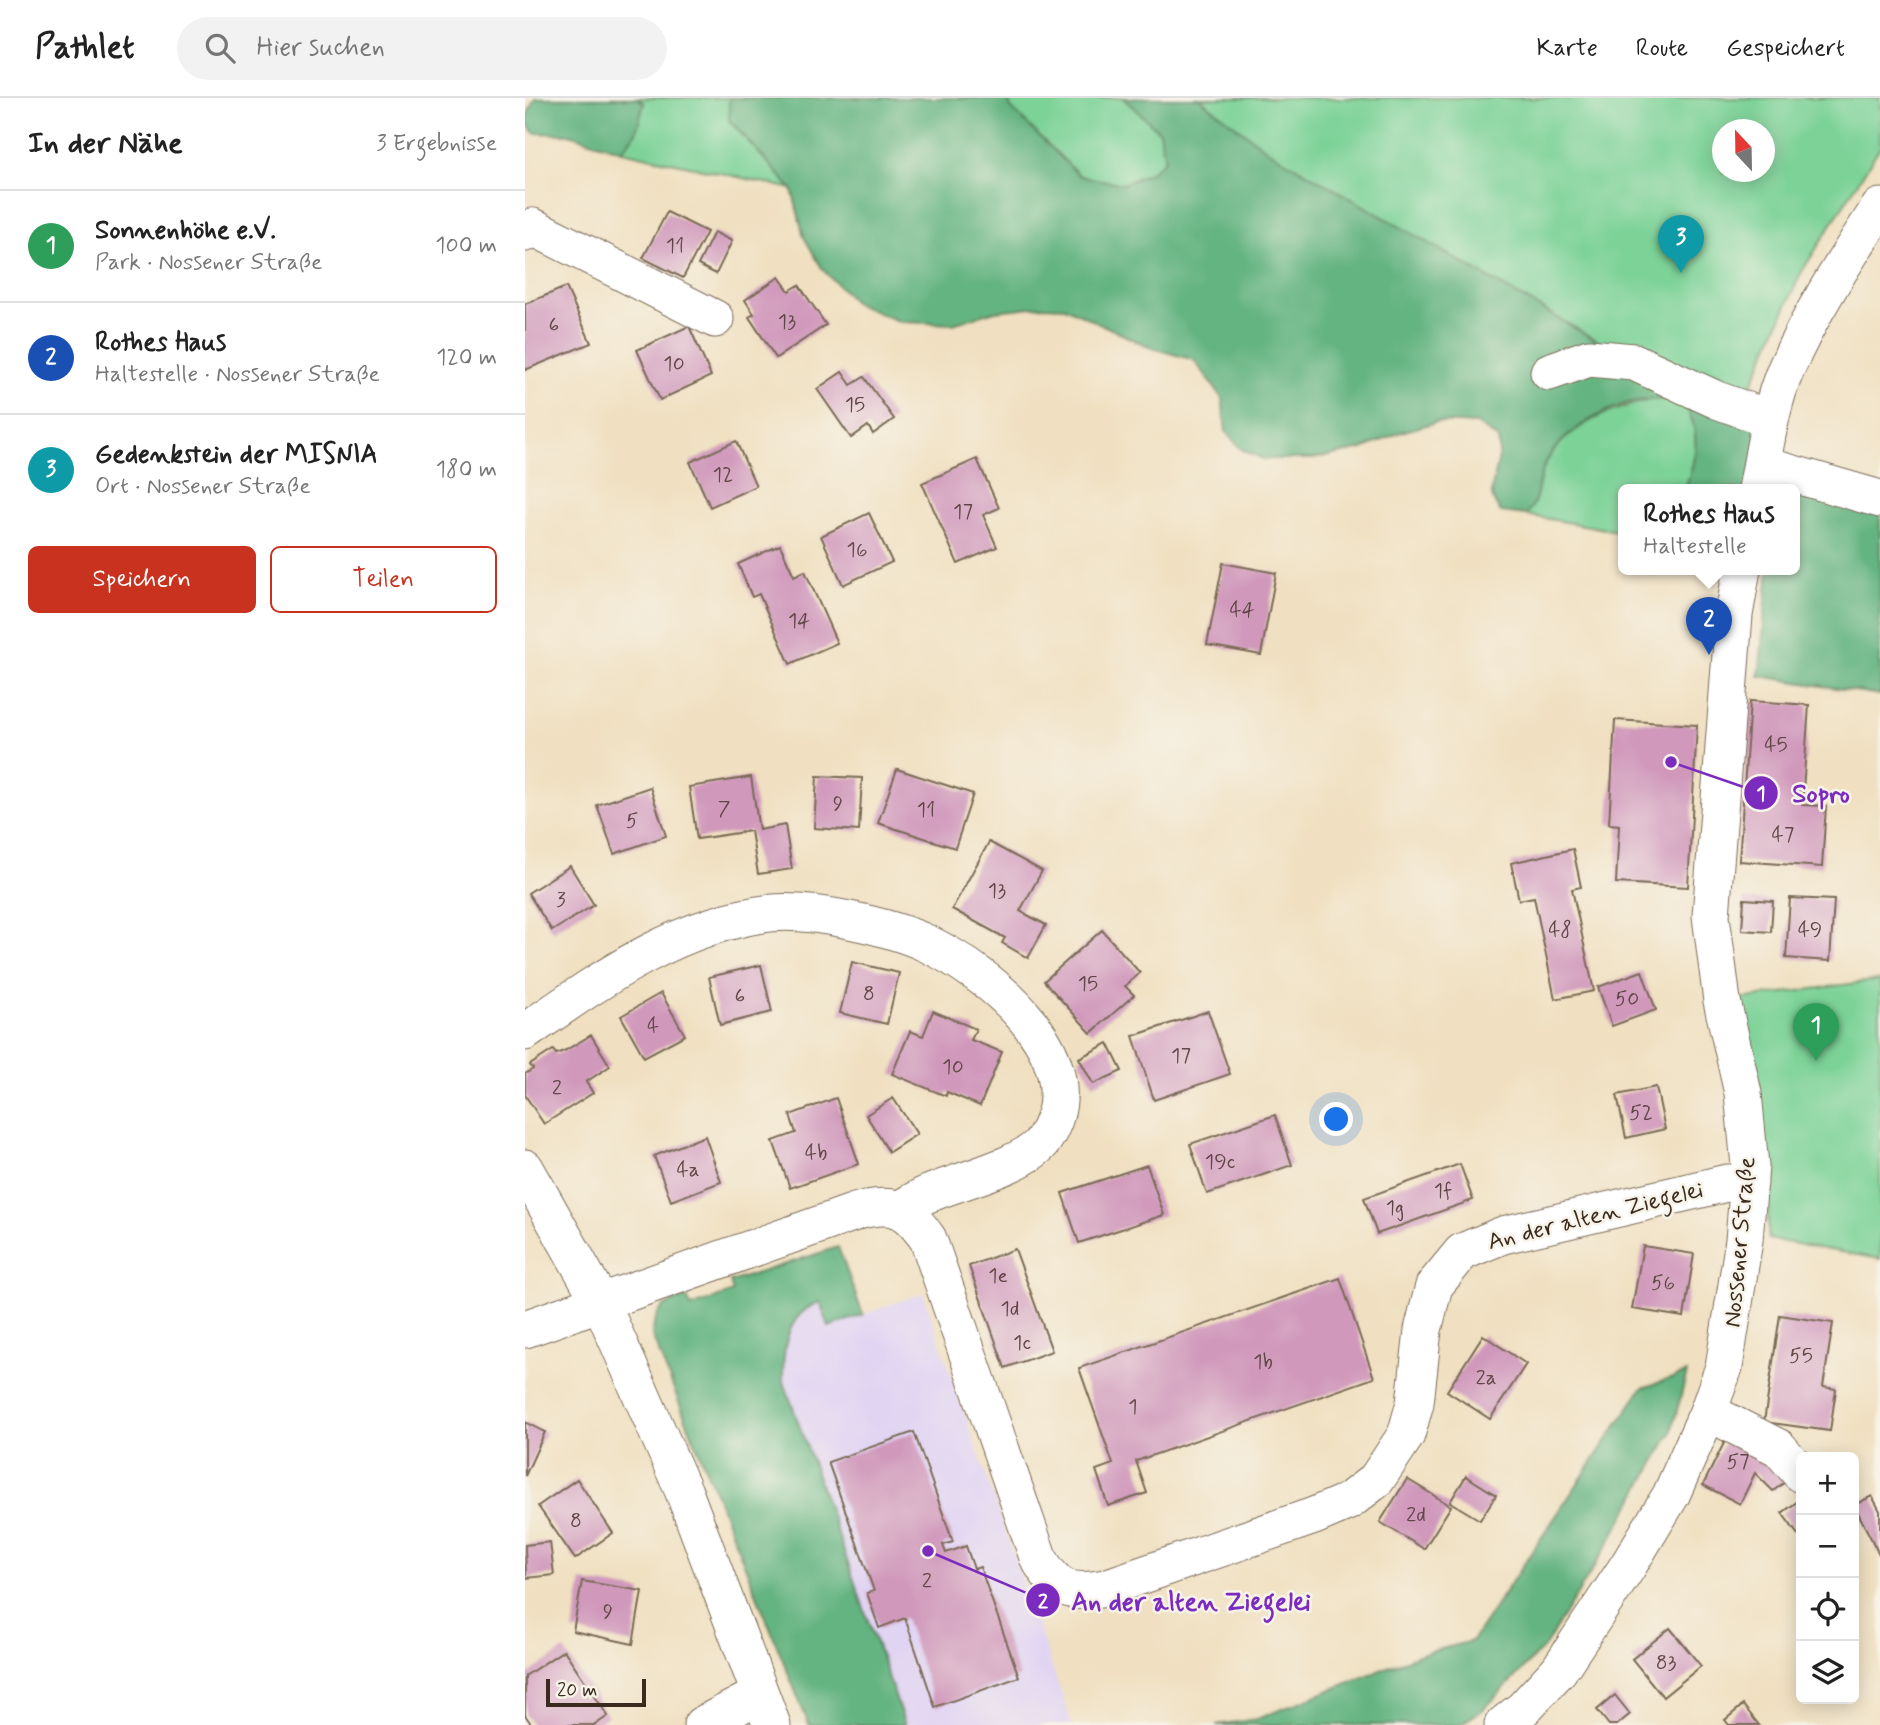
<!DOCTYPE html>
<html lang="de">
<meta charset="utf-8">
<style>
body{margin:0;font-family:Mynerve,sans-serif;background:#f2f2f2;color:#222}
.controls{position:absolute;right:21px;bottom:21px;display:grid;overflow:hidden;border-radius:10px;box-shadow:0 4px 18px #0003}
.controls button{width:63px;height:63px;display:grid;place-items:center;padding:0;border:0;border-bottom:2px solid #e0e0e0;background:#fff;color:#222;font:35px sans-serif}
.compass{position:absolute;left:1187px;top:21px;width:63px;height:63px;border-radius:50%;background:#fff;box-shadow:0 4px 18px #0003;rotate:338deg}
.scale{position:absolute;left:21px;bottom:18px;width:100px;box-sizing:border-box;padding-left:7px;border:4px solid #3b2a1e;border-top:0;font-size:19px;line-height:24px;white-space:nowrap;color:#3b2a1e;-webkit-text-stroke:5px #f7f3e8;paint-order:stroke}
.you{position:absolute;left:812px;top:1022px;width:24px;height:24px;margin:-18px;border:5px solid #fff;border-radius:50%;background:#1a73e8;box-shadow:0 0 0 10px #1a73e833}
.badge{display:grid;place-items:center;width:46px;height:46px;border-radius:50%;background:#c8321e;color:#fff;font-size:23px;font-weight:700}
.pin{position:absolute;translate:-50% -58px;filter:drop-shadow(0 2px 4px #0008)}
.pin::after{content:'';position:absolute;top:37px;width:24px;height:21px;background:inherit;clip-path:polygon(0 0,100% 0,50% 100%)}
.popup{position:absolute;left:1093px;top:386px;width:182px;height:91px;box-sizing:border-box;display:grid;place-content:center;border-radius:10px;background:#fff;filter:drop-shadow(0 2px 5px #0005);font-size:23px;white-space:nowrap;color:#767676}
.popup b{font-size:26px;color:#222}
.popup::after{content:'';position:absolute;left:50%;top:100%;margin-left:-14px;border:14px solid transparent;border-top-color:#fff}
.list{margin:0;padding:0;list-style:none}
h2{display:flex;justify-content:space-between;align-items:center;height:91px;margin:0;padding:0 28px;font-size:30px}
h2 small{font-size:23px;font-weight:400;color:#767676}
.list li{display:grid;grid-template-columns:46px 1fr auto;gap:21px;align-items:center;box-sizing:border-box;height:112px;padding:0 28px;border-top:2px solid #e0e0e0}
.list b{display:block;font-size:26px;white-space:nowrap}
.list p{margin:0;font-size:23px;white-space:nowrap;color:#767676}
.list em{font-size:23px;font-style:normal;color:#767676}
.actions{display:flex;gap:14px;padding:21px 28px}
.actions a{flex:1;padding:16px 0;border:2px solid #c8321e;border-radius:10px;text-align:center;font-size:24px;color:#c8321e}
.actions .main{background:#c8321e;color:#fff}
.icon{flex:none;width:38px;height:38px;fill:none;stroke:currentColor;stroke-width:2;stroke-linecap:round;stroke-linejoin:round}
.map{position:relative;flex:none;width:1355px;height:1627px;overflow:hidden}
header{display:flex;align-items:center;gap:42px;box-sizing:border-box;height:98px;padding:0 35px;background:#fff;border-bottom:2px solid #e0e0e0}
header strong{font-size:33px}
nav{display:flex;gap:38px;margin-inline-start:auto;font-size:24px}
.search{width:490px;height:63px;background:#f2f2f2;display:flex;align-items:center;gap:18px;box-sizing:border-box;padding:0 24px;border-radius:38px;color:#767676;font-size:26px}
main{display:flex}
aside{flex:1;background:#fff}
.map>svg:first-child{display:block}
</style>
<header>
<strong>Pathlet</strong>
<div class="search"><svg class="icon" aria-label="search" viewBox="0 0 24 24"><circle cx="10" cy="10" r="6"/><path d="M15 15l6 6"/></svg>Hier suchen</div>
<nav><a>Karte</a><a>Route</a><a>Gespeichert</a></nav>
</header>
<main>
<aside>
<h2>In der Nähe<small>3 Ergebnisse</small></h2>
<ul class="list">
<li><span class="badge" style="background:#2e9e5b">1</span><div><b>Sonnenhöhe e.V.</b><p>Park · Nossener Straße</p></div><em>100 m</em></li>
<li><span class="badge" style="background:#1a4fb4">2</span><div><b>Rothes Haus</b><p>Haltestelle · Nossener Straße</p></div><em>120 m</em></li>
<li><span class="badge" style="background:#0f9aa8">3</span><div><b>Gedenkstein der MISNIA</b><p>Ort · Nossener Straße</p></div><em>180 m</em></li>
</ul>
<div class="actions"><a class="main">Speichern</a><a>Teilen</a></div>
</aside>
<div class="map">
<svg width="1355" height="1627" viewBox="0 0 1355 1627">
<rect width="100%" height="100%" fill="#f7f3e8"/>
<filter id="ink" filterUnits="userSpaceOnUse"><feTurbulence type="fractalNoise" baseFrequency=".0143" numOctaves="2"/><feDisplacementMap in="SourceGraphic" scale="14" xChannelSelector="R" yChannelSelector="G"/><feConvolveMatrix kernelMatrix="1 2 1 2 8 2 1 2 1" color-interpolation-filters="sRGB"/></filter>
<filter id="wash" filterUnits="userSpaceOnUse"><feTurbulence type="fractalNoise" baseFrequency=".00686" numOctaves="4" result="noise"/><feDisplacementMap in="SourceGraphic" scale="28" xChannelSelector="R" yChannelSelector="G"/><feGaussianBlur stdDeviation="1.57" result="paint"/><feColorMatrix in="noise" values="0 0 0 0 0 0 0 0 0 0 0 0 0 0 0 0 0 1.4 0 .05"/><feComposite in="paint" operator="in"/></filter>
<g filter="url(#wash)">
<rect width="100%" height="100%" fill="#f0e0c1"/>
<!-- built -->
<path fill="#e1d4f3" d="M398,1195l149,432h-167l-122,-346v-28l9,-28 15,-16 13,-5 9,25z"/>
<!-- green -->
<g fill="#7bd297" stroke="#5b7e5a" stroke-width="2" fill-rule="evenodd">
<path d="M112,0h92v22l63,69 -170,-38 14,-19 8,-29z"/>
<path d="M482,0h116l36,33 6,29 -15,13 -27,11 -43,-7 -69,-69z"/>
<path d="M674,0h681v49l-79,126 -54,122 -113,-33 -367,-212zM1198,32h42v42h-42z"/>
<path d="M1130,301l28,3c19,28 14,56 2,87h-62v43l-97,-17c14,-15 10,-33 19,-50 21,-41 68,-57 110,-66z"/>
<path d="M1355,882v279l-112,-20 1,-74 -30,-166z"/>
</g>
<!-- forest -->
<g fill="#64b480" stroke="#506f4f" stroke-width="2">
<path d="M10,0h102l7,5 -8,29 -14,19 -53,-17 -35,-1 -9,-12z"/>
<path d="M204,0h278l4,10 69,68 43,8 27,-11 15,-13 -6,-29 -36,-33h76l68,52 367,212 136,57 -8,46 118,34v196l-121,-19 10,-107h26v-80h-110c12,-31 17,-59 -2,-87 -8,-1 -18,-3 -27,-3 -40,1 -95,30 -112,67 -8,18 -4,34 -18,49l-25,-3c-16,-19 -7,-28 -3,-50 2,-7 1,-16 0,-23l-21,-15 -40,-2 -36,10 -38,17 -50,10h-50l-22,-10 -15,-18 -4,-33 -28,-38 -45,-13 -84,-40 -24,-1 -46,5 -42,13 -52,-2 -45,-18 -33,-34 -19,-33 -12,-48 -63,-69z"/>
<path d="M313,1149l25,68 -34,12 -9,-25c-34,12 -37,46 -37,77l122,346h-96l-157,-390c4,-27 10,-30 35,-38l4,10 42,-15 -3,-10z"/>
<path d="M1162,1275l-16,60 -64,113 -62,100 -61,63 -25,16h-243l41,-6 164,-65 51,-13 170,-253z"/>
</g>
<g id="blocks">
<!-- building -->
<g fill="#d099bc">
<path d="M142,114l40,20 -24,46 -40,-20z"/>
<path d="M189,134l18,9 -16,33 -18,-9z"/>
<path d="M254,179l10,14 10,-6 27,40 -50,33 -27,-41 5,-3 -9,-14z"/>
<path d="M41,189l25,56 -66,27v-66z"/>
<path d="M164,228l22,50 -51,24 -23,-50z"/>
<path d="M317,274l9,13 13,-8 30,42 -21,15 -5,-8 -17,12 -34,-49z"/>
<path d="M211,343l20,45 -46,21 -20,-45z"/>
<path d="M452,361l22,49 -16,7 14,32 -39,17 -36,-81z"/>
<path d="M344,415l23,49 -49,23 -22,-49z"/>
<path d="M255,447l14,31 11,-5 32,72 -47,21 -31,-70 -7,3 -14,-33z"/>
<path d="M698,465l53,10 -15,82 -54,-10z"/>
<path d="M1225,603l59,4 -7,100 24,1 -4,61 -83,-6z"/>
<path d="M1090,622l82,5 -9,162 -72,-4 3,-58 -10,-1z"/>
<path d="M372,671l76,25 -18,54 -77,-25z"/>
<path d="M292,678l45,2 -3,53 -45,-3z"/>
<path d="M226,679l8,53 26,-5 7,44 -34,5 -7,-43 -54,8 -8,-52z"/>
<path d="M125,689l16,49 -52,18 -17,-49z"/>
<path d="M464,744l53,29 -22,40 26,14 -18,33 -26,-15 3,-5 -53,-29z"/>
<path d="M1048,751l8,38 -9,2 22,102 -39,8 -21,-102 -15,3 -8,-37z"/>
<path d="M45,768l24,39 -42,26 -24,-38z"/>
<path d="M1265,800l44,2 -4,61 -44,-3z"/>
<path d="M1219,801l29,2 -2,31 -29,-2z"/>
<path d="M577,832l38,43 -15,13 9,9 -43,38 -47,-52z"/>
<path d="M327,864l47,11 -12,51 -47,-11z"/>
<path d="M236,867l11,47 -52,13 -11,-48z"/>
<path d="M1117,873l14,39 -44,16 -14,-39z"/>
<path d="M136,895l24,42 -41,22 -23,-41z"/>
<path d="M408,913l43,18 -5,11 31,12 -22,54 -33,-14 -1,4 -54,-22 18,-43 13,5z"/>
<path d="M683,913l22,63 -76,26 -21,-64z"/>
<path d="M66,937l19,31 -24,16 7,11 -49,31 -19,-29v-21l8,-5 -3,-4 23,-15 3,4 10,-4z"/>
<path d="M583,945l14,28 -29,13 -14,-26z"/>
<path d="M1131,989l9,42 -39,9 -9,-43z"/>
<path d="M311,1000l23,66 -69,24 -17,-47 23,-8 -6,-18z"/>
<path d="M368,1000l24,36 -28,18 -23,-37z"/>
<path d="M750,1017l17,50 -85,29 -17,-50z"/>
<path d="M180,1038l16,46 -50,19 -17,-45z"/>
<path d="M935,1066l13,36 -96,34 -13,-36z"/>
<path d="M622,1067l17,50 -85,28 -17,-50z"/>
<path d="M1118,1148l51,8 -10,63 -52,-8z"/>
<path d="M490,1151l37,102 -47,17 -36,-102z"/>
<path d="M815,1180l34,100 -238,83 11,32 -39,13 -12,-36 17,-6 -34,-96z"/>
<path d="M1255,1217l53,8 -10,64 13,2 -6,42 -66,-9z"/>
<path d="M958,1237l43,29 -36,55 -43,-28z"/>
<path d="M0,1324l20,10 -20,44z"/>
<path d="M1205,1333l64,44 -21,16 -18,-18 -15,31 -37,-19z"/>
<path d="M389,1334l39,110 -10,3 3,8 20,-7 8,23 6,-2 39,110 -84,30 -30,-89 -26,10 -12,-35 7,-2 -46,-129z"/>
<path d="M941,1378l30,19 -16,25 -30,-18z"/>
<path d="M52,1381l36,54 -38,26 -37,-53z"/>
<path d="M882,1381l44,27 -27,43 -44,-27z"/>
<path d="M1347,1398l8,15v45l-26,-51z"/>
<path d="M1276,1401v40l-19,-26z"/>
<path d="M25,1444l4,33 -28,3 -1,-33z"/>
<path d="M57,1483l60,10 -9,53 -60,-13z"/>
<path d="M1145,1530l31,38 -38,31 -31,-38z"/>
<path d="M39,1552l44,66 -13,9h-63l-7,-10v-39z"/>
<path d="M1090,1597l15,19 -13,11h-8l-12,-15z"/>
<path d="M1218,1607l16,20h-30l-4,-5z"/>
</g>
</g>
</g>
<g filter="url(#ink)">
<use href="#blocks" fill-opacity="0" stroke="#7a6a57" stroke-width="2"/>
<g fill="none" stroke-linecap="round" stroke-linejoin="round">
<defs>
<g id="minor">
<path d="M0,135l8,-6 182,92"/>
<path d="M1024,274l40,-14 45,4 83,38 53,19"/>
<path d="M1237,367l118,34"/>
<path d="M1232,391c8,-40 13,-83 29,-120 25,-57 60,-110 94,-162"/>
<path d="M0,934c75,-52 152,-108 246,-119 42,-4 117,13 155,30 66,31 172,118 117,198 -16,23 -84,40 -110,51 -12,4 -22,11 -33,17"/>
<path d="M0,1070l76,135 83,189 88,233"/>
<path d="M0,1231l333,-118c36,-10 49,-2 70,28l110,318c18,32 31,38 67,31l209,-72 35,-15 27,-21 30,-45 9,-32 8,-73 11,-44 28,-34 41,-17 224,-52h22"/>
<path d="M1183,1314l71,36 22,26"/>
<path d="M177,1627l57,-30"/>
<path d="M978,1627l20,-16 36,-39 69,-104 43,-71 37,-83 16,-45 20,-127 6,-74 -7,-73 -21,-92 -11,-85 23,-301 8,-46"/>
</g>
</defs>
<!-- minor casing -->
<use href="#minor" stroke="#7a6a57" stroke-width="39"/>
<!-- minor -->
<use href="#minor" stroke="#fff" stroke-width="37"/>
</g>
</g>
<g text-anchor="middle" stroke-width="5" stroke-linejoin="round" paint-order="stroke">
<!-- number labels -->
<g font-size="21" fill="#604646">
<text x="150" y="154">11</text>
<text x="262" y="230">13</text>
<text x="29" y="233">6</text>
<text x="149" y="272">10</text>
<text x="330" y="313">15</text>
<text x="198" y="383">12</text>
<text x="438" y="420">17</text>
<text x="332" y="458">16</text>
<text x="717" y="518">44</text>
<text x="274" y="529">14</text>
<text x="1251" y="653">45</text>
<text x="313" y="712">9</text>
<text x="199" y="717">7</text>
<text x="401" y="718">11</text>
<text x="107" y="729">5</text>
<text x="1258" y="743">47</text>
<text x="472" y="799">13</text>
<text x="36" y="808">3</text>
<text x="1035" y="838">48</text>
<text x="1285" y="838">49</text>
<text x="563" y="892">15</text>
<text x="344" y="902">8</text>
<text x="215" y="904">6</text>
<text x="1102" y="907">50</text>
<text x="128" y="934">4</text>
<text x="656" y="964">17</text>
<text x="428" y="975">10</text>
<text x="32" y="996">2</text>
<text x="1116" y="1021">52</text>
<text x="291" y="1061">4b</text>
<text x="695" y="1070">19c</text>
<text x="163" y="1078">4a</text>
<text x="918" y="1099">1f</text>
<text x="870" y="1116">1g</text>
<text x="473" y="1184">1e</text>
<text x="1138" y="1191">56</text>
<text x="485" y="1217">1d</text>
<text x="497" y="1251">1c</text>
<text x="1276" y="1264">55</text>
<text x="738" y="1270">1b</text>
<text x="961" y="1286">2a</text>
<text x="608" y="1315">1</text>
<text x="1213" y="1370">57</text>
<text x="891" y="1423">2d</text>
<text x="51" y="1429">8</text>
<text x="402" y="1489">2</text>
<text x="83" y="1520">9</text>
<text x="1141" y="1571">83</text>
</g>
<!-- street labels -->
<g font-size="24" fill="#3b2a1e" stroke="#f7f3e8">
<text transform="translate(1070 1117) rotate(-14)" y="8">An der alten Ziegelei</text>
<text transform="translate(1214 1144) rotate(-85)" y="8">Nossener Straße</text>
</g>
</g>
<!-- callouts -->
<path fill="none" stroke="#7b2cbf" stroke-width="2.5" d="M1146 664L1236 695M403 1453L518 1502"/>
<g fill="#7b2cbf" stroke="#f7f3e8" stroke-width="2.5">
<circle cx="1146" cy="664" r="7"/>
<circle cx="403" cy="1453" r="7"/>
<circle cx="1236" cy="695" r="18"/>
<circle cx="518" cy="1502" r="18"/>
</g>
<g font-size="21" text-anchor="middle" font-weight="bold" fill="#fff">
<text x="1236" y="702">1</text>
<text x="518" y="1510">2</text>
</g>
<g font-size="26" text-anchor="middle" font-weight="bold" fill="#7b2cbf" stroke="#f7f3e8" stroke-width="5" stroke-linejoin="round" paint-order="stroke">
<text x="1296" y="704">Sopro</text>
<text x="666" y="1512">An der alten Ziegelei</text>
</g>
</svg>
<div class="controls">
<button>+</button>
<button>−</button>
<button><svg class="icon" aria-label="locate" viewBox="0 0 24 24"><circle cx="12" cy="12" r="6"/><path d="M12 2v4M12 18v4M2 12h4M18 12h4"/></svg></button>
<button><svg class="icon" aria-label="layers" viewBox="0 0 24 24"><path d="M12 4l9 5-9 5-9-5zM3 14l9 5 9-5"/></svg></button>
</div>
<svg class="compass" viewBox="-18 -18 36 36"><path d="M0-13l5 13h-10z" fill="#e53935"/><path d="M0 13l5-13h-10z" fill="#767676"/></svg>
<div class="scale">20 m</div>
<div class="you"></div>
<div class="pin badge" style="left:1291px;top:963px;background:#2e9e5b">1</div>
<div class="pin badge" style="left:1184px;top:557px;background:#1a4fb4">2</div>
<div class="popup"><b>Rothes Haus</b>Haltestelle</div>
<div class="pin badge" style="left:1156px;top:175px;background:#0f9aa8">3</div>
</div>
</main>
